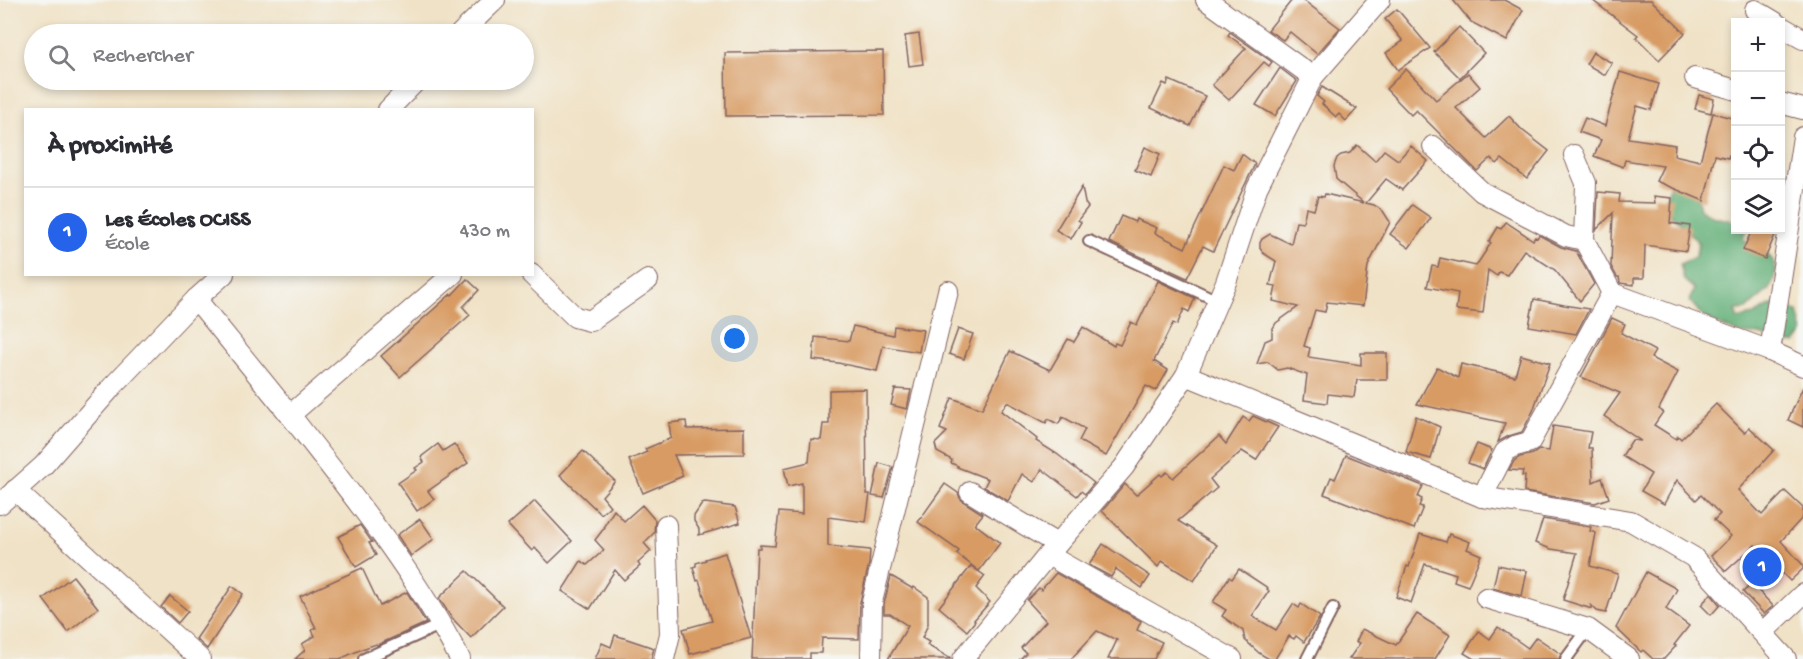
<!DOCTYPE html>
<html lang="fr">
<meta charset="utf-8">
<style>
body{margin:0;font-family:"Gochi Hand",sans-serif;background:#f2f2f3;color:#2b2b33}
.controls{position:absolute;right:18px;top:18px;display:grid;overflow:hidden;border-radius:0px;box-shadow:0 3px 9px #0003}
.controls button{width:54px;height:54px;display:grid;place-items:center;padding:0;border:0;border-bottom:2px solid #e1e1e2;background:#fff;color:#2b2b33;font:30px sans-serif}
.you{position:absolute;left:735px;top:339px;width:21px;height:21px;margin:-15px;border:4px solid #fff;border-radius:50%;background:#1a73e8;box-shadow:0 0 0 9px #1a73e833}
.badge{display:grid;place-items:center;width:39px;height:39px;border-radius:50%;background:#2563eb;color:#fff;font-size:20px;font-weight:700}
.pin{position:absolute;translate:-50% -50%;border:3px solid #fff;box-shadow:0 2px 6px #0006}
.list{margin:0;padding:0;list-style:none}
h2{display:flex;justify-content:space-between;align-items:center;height:78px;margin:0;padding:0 24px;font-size:26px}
h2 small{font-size:20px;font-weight:400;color:#7c7c81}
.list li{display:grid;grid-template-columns:39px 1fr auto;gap:18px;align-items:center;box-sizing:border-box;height:90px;padding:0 24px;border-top:2px solid #e1e1e2}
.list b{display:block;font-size:22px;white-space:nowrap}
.list p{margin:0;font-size:20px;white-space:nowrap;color:#7c7c81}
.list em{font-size:20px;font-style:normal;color:#7c7c81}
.icon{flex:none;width:33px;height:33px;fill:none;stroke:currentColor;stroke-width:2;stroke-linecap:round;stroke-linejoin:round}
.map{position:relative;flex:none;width:1803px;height:659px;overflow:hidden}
.search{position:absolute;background:#fff;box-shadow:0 3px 9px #0003;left:24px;top:24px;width:510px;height:66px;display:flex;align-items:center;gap:15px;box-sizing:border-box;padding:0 21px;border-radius:33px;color:#7c7c81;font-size:22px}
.panel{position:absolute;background:#fff;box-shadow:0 3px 9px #0003;left:24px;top:108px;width:510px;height:168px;border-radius:0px}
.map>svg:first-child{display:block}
</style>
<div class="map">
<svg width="1803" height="659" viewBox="0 0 1803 659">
<rect width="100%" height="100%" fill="#f6f6f2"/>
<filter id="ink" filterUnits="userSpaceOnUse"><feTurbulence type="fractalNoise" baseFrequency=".0167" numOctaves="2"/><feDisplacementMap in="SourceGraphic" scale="12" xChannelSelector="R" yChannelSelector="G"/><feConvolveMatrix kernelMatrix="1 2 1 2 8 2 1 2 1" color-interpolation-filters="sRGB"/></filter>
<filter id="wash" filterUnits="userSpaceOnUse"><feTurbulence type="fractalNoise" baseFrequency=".008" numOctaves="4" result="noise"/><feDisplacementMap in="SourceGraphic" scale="24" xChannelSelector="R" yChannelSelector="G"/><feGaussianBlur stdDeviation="1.35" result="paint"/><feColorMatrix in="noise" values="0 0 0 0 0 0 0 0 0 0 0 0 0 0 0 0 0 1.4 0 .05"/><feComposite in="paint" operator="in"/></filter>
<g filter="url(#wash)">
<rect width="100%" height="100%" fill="#f0e2c6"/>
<!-- built -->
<path fill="#f5d3c2" d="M1758,512l45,49v12l-42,38 -50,-55z"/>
<!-- forest -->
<path fill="#66b17a" stroke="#586852" stroke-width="1.5" d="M1670,186l26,5 4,18 14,8 20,4 1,-3 1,12h10l-3,9c7,5 22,12 28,19 9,10 3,27 -6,35 -6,6 -12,9 -18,16l-11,1 1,9 17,-4 18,-10h13l13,7 5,21 -8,10 -14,1 -20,-9 -20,-1 -36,-15 -15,-18 4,-12 -10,-9 -4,-16 15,-7 4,-14 -32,-33 -1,-11z"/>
<g id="blocks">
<!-- building -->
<g fill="#d89b64">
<path d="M1292,0h11l37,28 -23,26 -27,-22 -7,8 -15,-10z"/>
<path d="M1453,0h51l19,10 -16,31 -36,-19z"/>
<path d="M1592,0h59l34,33 -26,27 -23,-23 2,-2z"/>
<path d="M1397,9l33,39 -32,22 -12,-17 17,-12 -18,-22z"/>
<path d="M1459,27l25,26 -24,25 -26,-26z"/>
<path d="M1230,32l42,30 -3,4 -5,-4 -35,38 -17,-15 34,-37 -18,-13z"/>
<path d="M919,34l4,30 -14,2 -4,-30z"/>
<path d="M883,51l1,64 -158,1 -1,-63z"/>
<path d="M1593,52l19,11 -7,12 -19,-11z"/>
<path d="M1280,68l17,13 -22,35 -19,-11z"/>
<path d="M1406,69l30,31 32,-27 12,14 -24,21 30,30 23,-22 13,14 27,21 -22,28 -25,-20 -5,5 -6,-6 -14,13 -61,-61 -5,5 -25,-26z"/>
<path d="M1620,72l39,12 -8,26 -14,-4 -9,32 47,7 -1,10 26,6 13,-48 23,6v20l-5,17 -2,-1 -1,3 -13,-3 -11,46 -48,-20 7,-15 -38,-6 -2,7 -29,-11 7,-16 -22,-8 6,-14 20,8z"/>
<path d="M1169,80l36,16 -15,30 -39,-18 12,-25 4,2z"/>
<path d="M1322,87l35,22 -11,12 -7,-7 -3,3 -14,-13 2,-2 -7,-6z"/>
<path d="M1699,95l15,4 -3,14 -16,-4z"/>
<path d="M1357,145l18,16 9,-11 14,10 13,-14 17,15 -26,29 -16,-11 -20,24 8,2 9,6 7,11 -22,44 -5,40 -36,-4 -2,10 -10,-2 -11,36 6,2 -2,9 53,8v-12h26v27h-30l-3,17 -26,-3 -1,9 -23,-3 3,-25 -20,-7 -9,2 -10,-8 -11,2 8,-23 7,-3v-8l4,-7 22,-16 -25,-6 3,-15 -6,-1 6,-24 -13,-8 -3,-5v-5l2,-4 8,-5 21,10 5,-22 7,1 3,-15 8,2 4,-14 6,1 1,-3 39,9 -28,-24 -2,-13 3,-8 4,-3 9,-2z"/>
<path d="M1145,147l15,7 -9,23 -16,-7z"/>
<path d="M1242,154l13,10 -42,87 -10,-5 -16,32 -78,-36 12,-26 14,6 1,-3 21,9 -2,5 30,15 39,-83 10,5z"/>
<path d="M1082,187l3,16 3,4 -10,13 3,2 -10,17 -15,-9z"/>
<path d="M1598,192l22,2 -1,8 36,1 -1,-7 18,2 -2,25 20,3 -4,25 -41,-6 -1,33h-10v7l-14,-2 -1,-6h-2l-6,-11 2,-53 -17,17z"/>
<path d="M1412,205l19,13 -22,30 -19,-14z"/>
<path d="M1506,222l27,18 2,-3 2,1 2,-3 22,12 15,4 18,33 -14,17 -25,-31 -31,-20 -17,25 -8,-3 -2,4 -9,-6 -5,43 -27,-3 2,-17 -31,-6 5,-21 6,1 2,-9 36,8 15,-23 -2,-1 9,-15 3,2z"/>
<path d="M1752,230h25l-12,29 -22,-9z"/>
<path d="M467,279l12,11 -16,17 7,8 -70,62 -19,-21 70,-62 1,1z"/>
<path d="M1158,281l37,17 -6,14 -5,-3 -7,16 -4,-2 -19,38 14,9 -5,9 -7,12 -10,-5 -40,70 -27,-15 6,-12 -22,-12 -5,7 -10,-5 -2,4 -39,-21 -6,9 36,28 -1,2 21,13 37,29 -9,11 -4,-3 -4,5 -35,-27 -8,13 -12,-8 -14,27 -24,-14 4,-8 -31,-12 1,-1 -7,-3 1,-3 -15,-8 -2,-8 12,-12 -7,-3 12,-31 30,11 28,-58 40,19 18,-31 6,3 9,-15 31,19 1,-3 5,2 11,-23 6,3z"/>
<path d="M1534,299l30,6 25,4 -13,25 -47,-8z"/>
<path d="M1612,318l13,6 -4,9 34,18 -4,7 27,14 -19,37 4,3 -9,13 22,14 2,-3 3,3 35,-35 29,29 4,-6 25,23 -36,40 24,25 23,-24 18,17v9l-22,24 22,24v4l-13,12 -35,-36 -29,26 -15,-15 20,-20 -17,-16 6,-6 -19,-19 -5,5 -19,-20 -13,24 -23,-13 10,-17 -29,-18 10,-16 9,1 -37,-25 16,-23 -39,-16z"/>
<path d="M853,326l40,9 1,-9 29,4 -4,22 -36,-6 -6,25 -39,-8 -25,-3 2,-23 34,4z"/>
<path d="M958,329l15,5 -9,25 -15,-5z"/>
<path d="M1521,355l29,8 -17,48 -11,21 -13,4 -11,6 7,-19 -88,-19 20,-37 21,11 3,-14 54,12z"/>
<path d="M1803,387v40l-15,-7z"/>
<path d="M866,389l1,105h3l-4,28 -38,-5v29l42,4 -1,14 -9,38 -1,37 -37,-1 -1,15h-11v6h-58l5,-111h3v-3l15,1 4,-34 23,2v-31l-14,3 -4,-18 25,-6 2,-23 10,1 2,-16h6v-34z"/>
<path d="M895,389l16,1 -4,19 -16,-4z"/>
<path d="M1253,416l25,11 -22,33 -14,-9 -32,28 7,9 -39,33 39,24 -23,36 -32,-20 -4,6 -56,-56 23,-27 11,11 24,-21 2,2 5,-4 6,6 46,-42 7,8 17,-27 6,4z"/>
<path d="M1416,416l24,11 -9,32 -25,-7z"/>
<path d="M686,421l1,8 57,-1v26l-70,1 9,21 -40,17 -14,-33 18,-8 -2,-3 26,-11 -2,-15z"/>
<path d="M1553,426l38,6 -3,16h4l1,34 9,-4 7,20 -14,5 -71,-11 1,-16h-3l1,-5 -14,-1 5,-9 6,-4 13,-3 6,-4 10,1z"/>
<path d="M438,444l5,7 11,-7 14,19 -40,28 6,8 -17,12 -19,-28 19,-13 -2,-2 9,-6 -3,-5z"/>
<path d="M1477,444l15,6 -9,19 -15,-6z"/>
<path d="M583,451l32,30 -13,15 8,10 -9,8 -41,-39z"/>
<path d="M1346,455l77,31 -5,11 4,2 -3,7 4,1 -9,22 -90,-35 7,-17 4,2z"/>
<path d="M879,463l14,4 -9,31 -12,-2z"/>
<path d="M945,484l13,9 2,5 4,4 19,12 -8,10 25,19 -21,28 -22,-17 2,-3 -41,-29z"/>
<path d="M535,501l37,40 -23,22 -14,-15 -3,3 -24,-26z"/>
<path d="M705,503l30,4 5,16 -41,12v-6l-5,-8v-5l8,-12z"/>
<path d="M642,505l13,15 -1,13 -10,10 7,8 -13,12 2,3 -16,14 -9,-10 -25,39 -28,-18 19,-30 6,4 17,-15 -9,-10 10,-13 -1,-1 10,-16 10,11z"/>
<path d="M420,519l14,20 -23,17 -14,-21z"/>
<path d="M1543,519l48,8 -1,4 6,2 -6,33 28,8 -12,39 -9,-2 -7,-7 2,5 -29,-9 14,-47 -26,-4 -16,-6z"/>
<path d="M360,525l12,17 -3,1 7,12 -20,12 -18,-30z"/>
<path d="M1420,534l26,8 3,-8 21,8 -3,7 14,6 -13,31 -14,-5 2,-7 -31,-10 -14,39 -15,-6 11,-31 2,1z"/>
<path d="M1103,544l47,32 -8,12 -26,-19 -5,8 -22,-12z"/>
<path d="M725,553l26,85 -61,16 -7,-25 29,-8 -13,-41 -2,1 -4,-14 3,-1v-3l10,-3 -1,-1z"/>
<path d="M1498,565l29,6 -5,25 -29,-8z"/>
<path d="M971,566l14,10 -9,12 14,14 -16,18 1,1 -8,10 -28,-24z"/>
<path d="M362,568l18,38 27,-14 19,31 -49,22 -1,-1 -14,5 -22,10h-45l10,-9 -3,-6 13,-8 -3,-6 4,-2 -16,-32z"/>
<path d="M1239,569l29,19 -1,1 2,2 -17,25 24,14 17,-26 6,4 2,-4 19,13 -16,25 -8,-6 -2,3 -5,-3 -14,23h-6l-10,-6 -14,-13 -2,-9 -21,-15 4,-6 -13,-8 16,-25 3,2z"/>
<path d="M467,571l36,35 -32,32 -20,-21 -12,-19z"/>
<path d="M1646,572l31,17 -11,20 23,17 -15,19 2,1 -12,13h-11l-10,-9 -2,2 -25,-24z"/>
<path d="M1056,573l85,48 -4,9 25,12 -8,17h-46l9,-19 -20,-9 -26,28h-51l6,-6 -5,-5 25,-27 -19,-21 12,-12 2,2z"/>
<path d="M73,576l25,32 -30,24 -25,-33z"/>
<path d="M891,576l22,13 1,-2 14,10v27l-6,14 7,4 -2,3 24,14h-63l20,-33 -18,-12h-6v-10z"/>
<path d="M1752,584l21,22 -9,8 -21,-22z"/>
<path d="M232,586l11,8 -36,55 -11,-10z"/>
<path d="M1711,594l9,11 -9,10 -10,-10z"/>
<path d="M170,596l18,15 -10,12 -17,-16z"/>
<path d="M1417,614l33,21 -15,24h-86l11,-16 -4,-1 6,-13 34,16z"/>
<path d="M1498,627l30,21 8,-11 25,17 -2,5h-85l-10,-6 15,-22 11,8z"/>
<path d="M615,635l39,13 -3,11h-56l7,-16 9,4z"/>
</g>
</g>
</g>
<g filter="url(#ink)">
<use href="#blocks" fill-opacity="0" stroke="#846361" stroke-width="1.5"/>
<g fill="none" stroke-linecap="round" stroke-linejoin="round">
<defs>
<g id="service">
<path d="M1089,241l129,60"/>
<path d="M364,659l78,-35"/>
<path d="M1307,659l26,-51"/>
<path d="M1566,659l22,-30"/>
</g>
<g id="minor">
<path d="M1206,0l107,77"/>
<path d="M1755,10l20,12"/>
<path d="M1780,26l23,13"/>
<path d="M460,34l35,-34"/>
<path d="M1695,78l41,12"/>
<path d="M1780,103l23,6"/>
<path d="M388,110l29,-30"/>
<path d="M1433,146l49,46 84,44 18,4"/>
<path d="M1574,155l12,28 -2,57 28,53 158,58 33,15"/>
<path d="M453,274l-163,141c61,78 124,156 170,244"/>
<path d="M531,274l44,43 15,4 58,-41"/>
<path d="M196,299l94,116"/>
<path d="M1770,351l33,-214"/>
<path d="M1186,375l296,122 149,24 62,36 93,102"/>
<path d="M15,490l185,169"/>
<path d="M970,492l87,52"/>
<path d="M1482,497l23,-45 10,-6 15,-4 82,-149"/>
<path d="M0,504l43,-38 68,-78 85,-89 28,-25"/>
<path d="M1048,555l184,104"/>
<path d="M1486,598l102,31 41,30"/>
<path d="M1763,632l40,-38"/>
<path d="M664,659l6,-25 -4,-109"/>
<path d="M871,659l1,-57 76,-311"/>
<path d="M963,659l85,-104 76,-88 62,-92 40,-93 31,-94 56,-111 67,-77"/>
</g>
</defs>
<!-- service casing -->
<use href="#service" stroke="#846361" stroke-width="14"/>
<!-- minor casing -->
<use href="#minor" stroke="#846361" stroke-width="22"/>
<!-- service -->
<use href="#service" stroke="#fff" stroke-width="10"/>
<!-- minor -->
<use href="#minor" stroke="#fff" stroke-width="20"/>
</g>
</g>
</svg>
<div class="controls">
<button>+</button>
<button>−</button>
<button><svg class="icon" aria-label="locate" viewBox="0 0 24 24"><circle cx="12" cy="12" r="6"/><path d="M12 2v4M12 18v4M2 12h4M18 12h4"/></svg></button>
<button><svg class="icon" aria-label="layers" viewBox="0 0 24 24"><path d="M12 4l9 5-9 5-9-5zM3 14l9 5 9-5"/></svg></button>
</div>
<div class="you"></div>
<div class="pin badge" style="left:1762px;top:567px">1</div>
<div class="search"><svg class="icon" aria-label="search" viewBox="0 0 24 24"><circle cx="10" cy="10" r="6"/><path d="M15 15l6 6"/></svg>Rechercher</div>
<section class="panel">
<h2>À proximité<small></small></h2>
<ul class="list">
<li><span class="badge">1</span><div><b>Les Écoles OCISS</b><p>École</p></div><em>430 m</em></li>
</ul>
</section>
</div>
